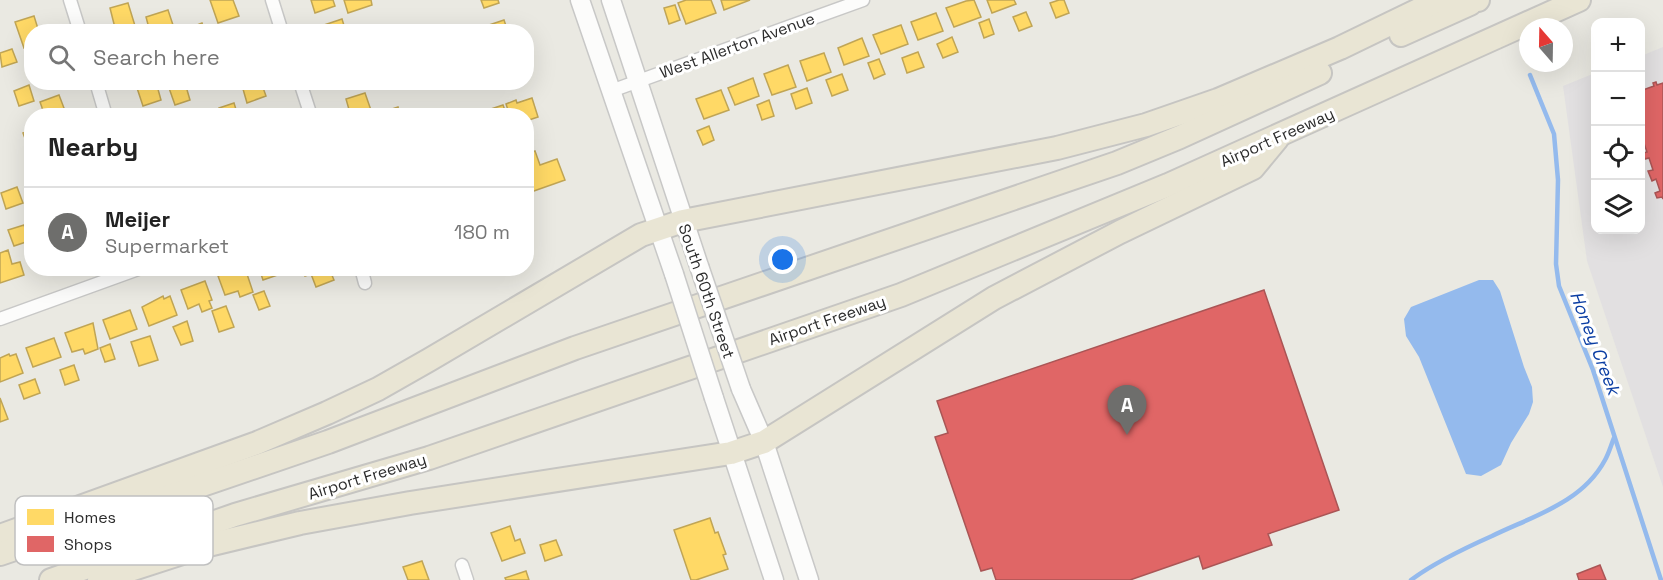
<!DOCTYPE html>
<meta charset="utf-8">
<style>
body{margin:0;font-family:"Space Grotesk",sans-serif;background:#f6f6f6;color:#222}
.controls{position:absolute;right:18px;top:18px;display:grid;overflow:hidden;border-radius:12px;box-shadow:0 6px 24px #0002}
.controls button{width:54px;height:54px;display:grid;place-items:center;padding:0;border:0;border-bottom:2px solid #e0e0e0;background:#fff;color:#222;font:30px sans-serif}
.compass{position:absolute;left:1519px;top:18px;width:54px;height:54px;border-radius:50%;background:#fff;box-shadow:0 6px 24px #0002;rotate:340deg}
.you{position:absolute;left:783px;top:260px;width:21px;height:21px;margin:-15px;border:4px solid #fff;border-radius:50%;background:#1a73e8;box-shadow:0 0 0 9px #1a73e833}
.badge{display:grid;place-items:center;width:39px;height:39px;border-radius:50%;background:#6e6e6c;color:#fff;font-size:20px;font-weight:700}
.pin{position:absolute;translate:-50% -50px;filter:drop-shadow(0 2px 3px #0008)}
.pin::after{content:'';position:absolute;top:32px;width:21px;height:18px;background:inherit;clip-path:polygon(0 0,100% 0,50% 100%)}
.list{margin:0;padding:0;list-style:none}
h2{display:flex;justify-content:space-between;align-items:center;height:78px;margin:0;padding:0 24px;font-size:26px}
h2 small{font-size:20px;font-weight:400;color:#767676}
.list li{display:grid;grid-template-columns:39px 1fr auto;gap:18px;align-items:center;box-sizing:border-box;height:90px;padding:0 24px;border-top:2px solid #e0e0e0}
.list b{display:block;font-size:22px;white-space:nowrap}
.list p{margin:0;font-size:20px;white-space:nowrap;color:#767676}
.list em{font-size:20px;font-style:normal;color:#767676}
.icon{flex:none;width:33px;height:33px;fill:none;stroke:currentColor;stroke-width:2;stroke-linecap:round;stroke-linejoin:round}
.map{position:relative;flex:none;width:1663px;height:580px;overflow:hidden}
.search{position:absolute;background:#fff;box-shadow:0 6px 24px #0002;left:24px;top:24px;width:510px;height:66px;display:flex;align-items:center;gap:15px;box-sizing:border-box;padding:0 21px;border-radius:24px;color:#767676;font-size:22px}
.panel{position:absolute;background:#fff;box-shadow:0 6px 24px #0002;left:24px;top:108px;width:510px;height:168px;border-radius:24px}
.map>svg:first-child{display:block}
</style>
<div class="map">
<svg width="1663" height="580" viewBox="0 0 1663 580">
<rect width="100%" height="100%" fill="#eae9e2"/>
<!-- industrial -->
<path fill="#e2e0e1" d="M1663,47v440l-76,-226 -24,-175 32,-13 1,157h44l1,-174z"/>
<!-- water -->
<path fill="#94baed" d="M1479,280h14l7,11 24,76 8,20 1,15 -4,12 -18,29 -10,22 -20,11 -15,-2 -47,-117 -13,-21 -2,-17 7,-12z"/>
<!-- homes -->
<g fill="#ffd966" stroke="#c0a555" stroke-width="1.5">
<path d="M210,0h23l6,16 -21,7z"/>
<path d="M311,0h22l2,6 -20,7z"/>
<path d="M344,0h27l1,5 -24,8z"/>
<path d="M481,0h17l1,3 -15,5z"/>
<path d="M686,0h25l5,13 -30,11 -8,-21z"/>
<path d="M721,0h29l-26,10z"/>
<path d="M974,0l7,17 -27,10 -8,-19 20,-7z"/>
<path d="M987,0h27l2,4 -24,9z"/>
<path d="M1059,0h5l5,13 -13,5 -6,-15z"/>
<path d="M128,3l8,26 -8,3h-12l-6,-24z"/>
<path d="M675,5l5,15 -11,4 -5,-16z"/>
<path d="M168,10l5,15 -23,7 -4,-15z"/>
<path d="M1026,12l6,14 -13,5 -6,-14z"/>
<path d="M936,13l7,18 -25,9 -7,-18z"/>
<path d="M34,16l5,16h-7v14l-8,2 -9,-26z"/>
<path d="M342,19l4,13h-23l-2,-6z"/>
<path d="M989,19l5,15 -10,4 -5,-15z"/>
<path d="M504,20l4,12h-19l2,-1 -2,-6z"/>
<path d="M202,23l3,9h-18v-3z"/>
<path d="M901,25l7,19 -27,10 -8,-19z"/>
<path d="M952,37l6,15 -15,6 -6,-14z"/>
<path d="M862,38l7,18 -25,9 -6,-17z"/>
<path d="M12,49l5,13 -15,5 -2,-14z"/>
<path d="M918,52l6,15 -17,6 -5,-15z"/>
<path d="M824,53l7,19 -24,9 -7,-20z"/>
<path d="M879,59l6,15 -11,5 -6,-16z"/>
<path d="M788,65l8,22 -24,8 -8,-21z"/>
<path d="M842,74l6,16 -16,6 -6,-16z"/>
<path d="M753,78l6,18 -24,9 -7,-17z"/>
<path d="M135,82h21l5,18 -18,6z"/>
<path d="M241,82h20l5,14 -19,7z"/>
<path d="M185,83l5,17 -15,5 -6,-17z"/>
<path d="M29,85l5,16 -15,5 -5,-15z"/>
<path d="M807,88l5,15 -16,6 -5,-15z"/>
<path d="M721,90l8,20 -25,9 -8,-20z"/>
<path d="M365,93l8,23h-24l1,-3 -4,-14z"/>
<path d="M59,95l8,21h-22l-5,-14z"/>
<path d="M532,98l6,19 -12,4v-5h-16l-4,-12 10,-4 1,3z"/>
<path d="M769,100l5,16 -12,4 -5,-15z"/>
<path d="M234,103l4,13h-16l-3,-8z"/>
<path d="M503,105l4,11h-27l-1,-3z"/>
<path d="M398,107l2,9h-16l-1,-4z"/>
<path d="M709,126l5,14 -11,5 -6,-14z"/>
<path d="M32,130v18l-3,1 -6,-16z"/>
<path d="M535,151l5,14 17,-6 8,21 -34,12 -5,-13v-25z"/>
<path d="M17,187l6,16 -17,6 -5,-16z"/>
<path d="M24,225l5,16 -15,5 -6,-16z"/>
<path d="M8,250l4,14 8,-2 4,13 -24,8v-30z"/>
<path d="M239,268h6l8,24 -13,5 -2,-6 -13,4 -7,-19z"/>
<path d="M259,268h36v1l-32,11z"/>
<path d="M302,268h27l5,12 -18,7 -5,-13 -6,2z"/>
<path d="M205,281l7,19 -3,1 3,7 -10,4 -3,-8 -11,5 -7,-19z"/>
<path d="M264,291l6,15 -11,4 -6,-15z"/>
<path d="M163,296l1,3 6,-3 7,19 -28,11 -7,-19z"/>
<path d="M226,306l8,21 -15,5 -7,-21z"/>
<path d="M130,310l7,19 -27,10 -7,-19z"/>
<path d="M187,321l6,20 -12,4 -8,-18z"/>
<path d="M93,323l5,26 -13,5 -2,-5 -11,3 -7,-19z"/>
<path d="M150,336l8,24 -19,6 -8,-24z"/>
<path d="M54,338l7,19 -28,10 -7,-19z"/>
<path d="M110,344l5,15 -10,3 -5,-14z"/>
<path d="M9,354l1,2 6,-2 7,19 -23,9v-24z"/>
<path d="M74,365l5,15 -14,5 -5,-15z"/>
<path d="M35,379l5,14 -16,6 -5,-14z"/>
<path d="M0,398l8,21 -8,3z"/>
<path d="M710,518l5,15 3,-1 8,22 -3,1 5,14 -32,11h-5l-17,-50z"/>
<path d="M510,526l5,15 5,-2 5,14 -23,8 -11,-28z"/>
<path d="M556,540l6,15 -17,6 -5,-16z"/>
<path d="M422,561l7,19h-21l-5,-13z"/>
<path d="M526,571l3,9h-23l-1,-2z"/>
</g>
<!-- shops -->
<g fill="#e06666" stroke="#a55" stroke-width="1.5">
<path d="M1656,82l1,3 6,-2v116l-1,-2 -5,1 -2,-5 5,-2 -4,-12 -4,2 -4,-10 5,-1 -4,-12 -4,1 -2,-6 4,-1 -7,-20v-41l14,-5 -1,-3z"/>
<path d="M1264,290l75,220 -71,24 4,11 -69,24 -4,-13 -69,24h-134l-4,-12 -11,3 -46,-134 13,-4 -11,-32z"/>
<path d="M1600,565l6,15h-27l-2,-6z"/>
</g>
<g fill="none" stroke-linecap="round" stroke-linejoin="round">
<!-- stream -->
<g stroke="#94baed" stroke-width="4.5">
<path d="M1530,75l24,59 4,46 -2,84 3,22 34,84 68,210"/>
<path d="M1411,580c24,-18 54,-32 81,-44 41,-20 90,-33 113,-76 4,-7 6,-15 9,-22"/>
</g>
<defs>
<g id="minor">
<path d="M70,0l10,32"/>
<path d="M272,0l10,32"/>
<path d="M96,82l10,34"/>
<path d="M300,82l11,34"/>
<path d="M611,91l252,-91"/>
<path d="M361,268l4,15"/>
<path d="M0,319l141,-51"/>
<path d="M462,565l5,15"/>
</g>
<g id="secondary">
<path d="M580,0l94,274"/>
<path d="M611,0l88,266"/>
<path d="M741,389l23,53 45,138"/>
<path d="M714,398l60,182"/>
</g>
<g id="motorway">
<path d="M1401,35l69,-31"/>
<path d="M0,536l257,-93 70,-30 51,-24 51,-29 212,-125 42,-14 374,-73 89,-23 72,-25 122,-52 99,-48h39"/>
<path d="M0,554l328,-112 247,-94 542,-185 63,-26 140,-64"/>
<path d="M51,580l184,-65 194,-57 472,-163 267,-110 411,-185"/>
<path d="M99,580l105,-34 96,-23 110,-20 321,-50 33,-11 230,-144 126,-66 133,-64 24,-29"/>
</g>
</defs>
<!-- minor casing -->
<use href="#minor" stroke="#c8c8c7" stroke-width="15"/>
<!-- secondary casing -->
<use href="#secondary" stroke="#c8c8c7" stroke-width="21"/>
<!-- motorway casing -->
<use href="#motorway" stroke="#c6c5c2" stroke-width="26"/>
<!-- minor -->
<use href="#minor" stroke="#fcfcfb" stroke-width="12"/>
<!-- secondary -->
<use href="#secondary" stroke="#fcfcfb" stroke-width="18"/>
<!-- motorway -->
<use href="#motorway" stroke="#e9e5d4" stroke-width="22"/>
<defs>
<g id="secondary-bridge">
<path d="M699,266l42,123"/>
<path d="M674,274l40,124"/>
</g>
</defs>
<!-- secondary-bridge casing -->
<use href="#secondary-bridge" stroke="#c8c8c7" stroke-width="21" stroke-linecap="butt"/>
<!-- secondary-bridge -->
<use href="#secondary-bridge" stroke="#fcfcfb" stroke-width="18"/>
</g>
<g text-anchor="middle" stroke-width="6" stroke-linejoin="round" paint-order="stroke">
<!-- street labels -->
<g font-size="16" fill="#2c2c2c" stroke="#fff">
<text transform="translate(737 45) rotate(-20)" y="6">West Allerton Avenue</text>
<text transform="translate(1277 137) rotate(-24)" y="6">Airport Freeway</text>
<text transform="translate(707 291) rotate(71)" y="6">South 60th Street</text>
<text transform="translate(827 320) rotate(-19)" y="6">Airport Freeway</text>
<text transform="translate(367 476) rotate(-17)" y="6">Airport Freeway</text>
</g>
<!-- water labels -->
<g font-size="18" font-style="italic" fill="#0a3da3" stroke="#fff">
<text transform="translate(1595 343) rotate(69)" y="6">Honey Creek</text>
</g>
</g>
<!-- legend -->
<rect x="15" y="496" width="198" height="69" rx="9" fill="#fff" stroke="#c0c0c0" stroke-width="1.5"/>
<rect x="27" y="509" width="27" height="16" fill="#ffd966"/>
<rect x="27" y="536" width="27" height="16" fill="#e06666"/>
<g font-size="16" fill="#2c2c2c">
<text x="64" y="523">Homes</text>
<text x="64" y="550">Shops</text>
</g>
</svg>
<div class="controls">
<button>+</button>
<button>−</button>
<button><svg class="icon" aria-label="locate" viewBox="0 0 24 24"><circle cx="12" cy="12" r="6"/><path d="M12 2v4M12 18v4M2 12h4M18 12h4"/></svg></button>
<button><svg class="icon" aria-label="layers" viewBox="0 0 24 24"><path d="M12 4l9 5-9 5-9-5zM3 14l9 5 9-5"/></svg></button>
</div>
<svg class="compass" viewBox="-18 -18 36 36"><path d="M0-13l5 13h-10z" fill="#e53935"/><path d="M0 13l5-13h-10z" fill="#767676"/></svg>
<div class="you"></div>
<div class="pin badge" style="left:1127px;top:435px">A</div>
<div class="search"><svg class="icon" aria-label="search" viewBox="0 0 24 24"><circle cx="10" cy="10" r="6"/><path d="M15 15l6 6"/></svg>Search here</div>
<section class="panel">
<h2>Nearby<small></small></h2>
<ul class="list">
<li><span class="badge">A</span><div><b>Meijer</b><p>Supermarket</p></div><em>180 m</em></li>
</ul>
</section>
</div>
